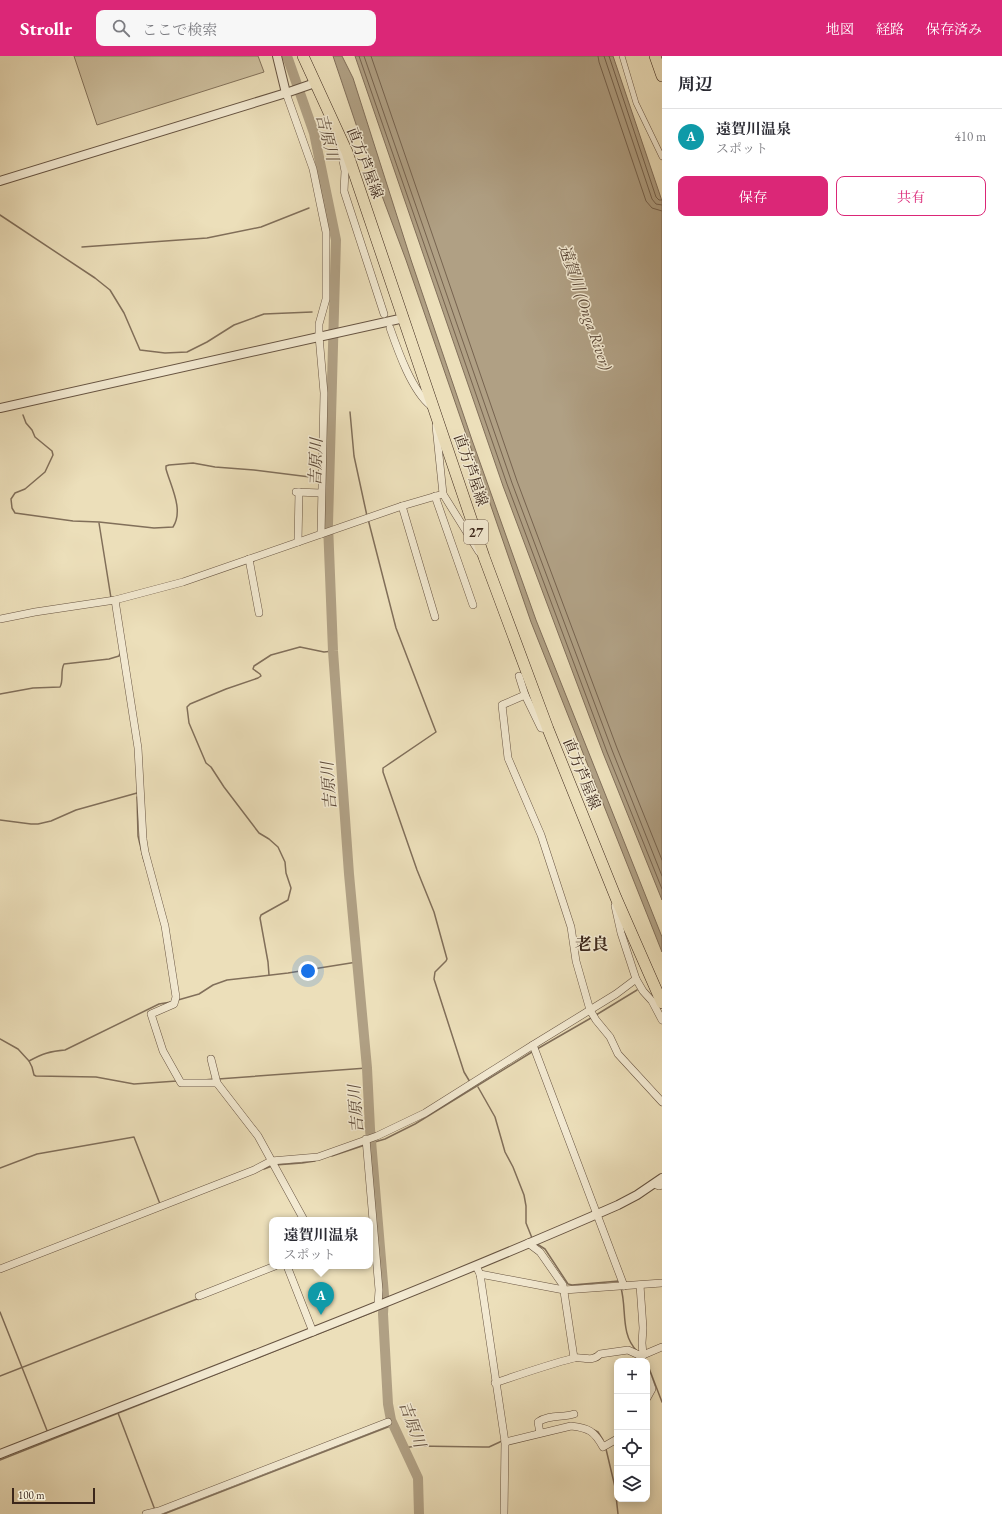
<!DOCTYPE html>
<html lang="ja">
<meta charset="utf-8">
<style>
body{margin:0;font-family:"EB Garamond","Noto Serif JP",serif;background:#f7f7f7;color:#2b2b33}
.controls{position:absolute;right:12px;bottom:12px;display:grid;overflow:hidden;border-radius:8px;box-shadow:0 2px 10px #0003}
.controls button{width:36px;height:36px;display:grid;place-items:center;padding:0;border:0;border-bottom:1px solid #e1e1e2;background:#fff;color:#2b2b33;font:20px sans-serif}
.scale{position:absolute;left:12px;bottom:10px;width:83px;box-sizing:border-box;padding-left:4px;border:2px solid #3b261a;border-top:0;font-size:11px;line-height:14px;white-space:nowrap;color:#3b261a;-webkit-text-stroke:3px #f3ead2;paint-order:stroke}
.you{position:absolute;left:308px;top:915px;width:14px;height:14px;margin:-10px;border:3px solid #fff;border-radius:50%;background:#1a73e8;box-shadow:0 0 0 6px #1a73e833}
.badge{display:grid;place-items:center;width:26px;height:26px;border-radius:50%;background:#db2777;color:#fff;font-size:13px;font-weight:700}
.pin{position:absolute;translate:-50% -33px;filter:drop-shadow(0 1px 2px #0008)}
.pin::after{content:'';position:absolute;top:21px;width:14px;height:12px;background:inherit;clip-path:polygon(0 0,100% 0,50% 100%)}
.popup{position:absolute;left:269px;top:1161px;width:104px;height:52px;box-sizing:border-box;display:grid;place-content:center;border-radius:8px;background:#fff;filter:drop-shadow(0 1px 3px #0005);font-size:13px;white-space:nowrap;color:#7c7c81}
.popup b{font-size:15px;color:#2b2b33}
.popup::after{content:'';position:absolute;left:50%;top:100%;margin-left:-8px;border:8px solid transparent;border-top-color:#fff}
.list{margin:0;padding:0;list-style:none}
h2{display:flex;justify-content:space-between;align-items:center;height:52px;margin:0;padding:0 16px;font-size:17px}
h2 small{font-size:13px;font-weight:400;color:#7c7c81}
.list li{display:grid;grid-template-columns:26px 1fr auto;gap:12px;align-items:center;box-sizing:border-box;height:56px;padding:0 16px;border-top:1px solid #e1e1e2}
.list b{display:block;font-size:15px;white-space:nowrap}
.list p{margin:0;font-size:13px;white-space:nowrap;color:#7c7c81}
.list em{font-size:13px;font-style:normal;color:#7c7c81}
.actions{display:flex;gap:8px;padding:12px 16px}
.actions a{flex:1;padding:9px 0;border:1px solid #db2777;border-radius:8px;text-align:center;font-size:14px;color:#db2777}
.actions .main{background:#db2777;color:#fff}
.icon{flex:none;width:22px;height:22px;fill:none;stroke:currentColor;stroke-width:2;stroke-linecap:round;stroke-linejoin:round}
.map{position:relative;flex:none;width:662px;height:1458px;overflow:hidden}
header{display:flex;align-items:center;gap:24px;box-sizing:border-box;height:56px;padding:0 20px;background:#db2777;color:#fff}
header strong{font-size:19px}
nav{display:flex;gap:22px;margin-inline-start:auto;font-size:14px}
.search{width:280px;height:36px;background:#f7f7f7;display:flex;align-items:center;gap:10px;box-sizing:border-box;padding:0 14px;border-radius:8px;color:#7c7c81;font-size:15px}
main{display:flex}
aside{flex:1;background:#fff}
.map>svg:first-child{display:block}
</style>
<header>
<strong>Strollr</strong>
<div class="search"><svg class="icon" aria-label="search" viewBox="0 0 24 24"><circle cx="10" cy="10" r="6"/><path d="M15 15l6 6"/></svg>ここで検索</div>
<nav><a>地図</a><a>経路</a><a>保存済み</a></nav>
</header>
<main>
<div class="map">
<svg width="662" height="1458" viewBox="0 0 662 1458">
<rect width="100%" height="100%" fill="#ecdfba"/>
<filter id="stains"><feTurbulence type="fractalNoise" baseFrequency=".005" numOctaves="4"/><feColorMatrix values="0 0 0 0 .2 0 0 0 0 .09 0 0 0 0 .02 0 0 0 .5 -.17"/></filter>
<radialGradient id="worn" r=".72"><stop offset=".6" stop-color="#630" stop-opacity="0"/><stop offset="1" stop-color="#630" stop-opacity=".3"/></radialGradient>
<!-- green -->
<path fill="#cec09f" stroke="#84735c" d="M74,0h184l6,16 -167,53z"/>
<!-- water -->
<g fill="#b0a084" stroke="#816f5a">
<path d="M333,0h9l11,22 58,182 61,180 64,180 126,317v15l-131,-330 -125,-362 -43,-115z"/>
<path d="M355,0h258l49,145v699l-59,-147 -100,-267z"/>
</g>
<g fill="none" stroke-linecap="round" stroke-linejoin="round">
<!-- shore -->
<g stroke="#76634f" stroke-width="1">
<path d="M359,0l148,428 100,268 55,137"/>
<path d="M364,0l148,427 100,267 50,126"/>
<path d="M371,0l146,425 100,267 45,112"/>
<path d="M598,0l1,6 47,139 6,7 10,3"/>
<path d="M604,0l48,143 4,5 6,1"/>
<path d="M609,0l47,141 3,3h3"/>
</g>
<!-- stream -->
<g stroke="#816f5a" stroke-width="1.5">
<path d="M0,159l95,63 15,12 14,23 16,37 25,3 22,-1 20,-10 27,-17 30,-11 48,-2"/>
<path d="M82,191l125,-9 54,-11 48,-19"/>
<path d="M330,255h4"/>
<path d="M350,356l4,44 13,60"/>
<path d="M23,359l3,8 6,7 3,7 17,14 1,4 -8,17 -20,17 -10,4 -4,6 1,9 3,5 58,8 26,1 55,6 19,-1c11,-17 -2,-40 -7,-58v-3l3,-1 24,-2 22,4 39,3 64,8"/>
<path d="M368,463l28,109 40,104 -50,34 -3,2v4l34,98 17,42 13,47 -1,2 -11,11 -1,7 30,93 6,10"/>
<path d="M99,467l12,75"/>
<path d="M0,638l33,-6 27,-1c4,-7 0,-16 4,-23l45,-5 10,-3 1,-3"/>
<path d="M137,741l1,39 6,25"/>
<path d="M0,764l31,4h7l13,-3 25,-11 61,-17"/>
<path d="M269,919l-1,-13 -8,-44 1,-3 27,-15 3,-12 -5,-15 -1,-11 -7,-15 -9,-8 -10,-6 -35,-46 -13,-20 -5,-4 -17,-40 -2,-16 3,-3 36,-15 32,-11 3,-2 -1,-2 -7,-5 1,-3 17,-11 29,-8 24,5 9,-1"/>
<path d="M178,944l21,-6 14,-9 14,-5 61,-7 69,-11"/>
<path d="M596,959l41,-25"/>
<path d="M0,983l18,10 11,12c13,-7 21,-10 36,-11l94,-46 12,-2"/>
<path d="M537,993l54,-31"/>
<path d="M29,1005l3,6 2,8 2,1 60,1 38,7 43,-3"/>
<path d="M218,1023l149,-11"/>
<path d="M204,1024l10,-1"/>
<path d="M478,1031l17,30 10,35 8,15 11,28 2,11v17l6,15"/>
<path d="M368,1088l17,-5 30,-15 117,-72"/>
<path d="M332,1100l33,-11"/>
<path d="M275,1109l27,-2 13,-2"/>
<path d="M0,1112l37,-14 97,-17 26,67"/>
<path d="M264,1113l8,-3"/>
<path d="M537,1188l8,5 23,35 4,1 47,-4 1,2"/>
<path d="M621,1232c6,21 -1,46 16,63"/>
<path d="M0,1256l48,121"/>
<path d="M647,1307l15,39"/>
<path d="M0,1320l197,-77"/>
<path d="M118,1357l37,97"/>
<path d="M594,1374l4,2 5,8"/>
<path d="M404,1392l12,-2 67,1h6l13,-6"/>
<path d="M606,1393l9,38 3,27"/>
<path d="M0,1404l383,-152"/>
<path d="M164,1458l229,-89"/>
</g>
<!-- river -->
<path stroke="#b0a084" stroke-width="10" d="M287,0l27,77 22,107 -8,284 5,127 16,223 18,194 3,61 14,166 -1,19 5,90 3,16 27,58 1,36"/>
<defs>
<path id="pedestrian" d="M622,0l14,47 26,54"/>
<g id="minor">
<path d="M286,37l27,76 13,63v67l-7,25v12l5,57 -3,141"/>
<path d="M339,85l6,30 -1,20 40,123"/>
<path d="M390,272c8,23 22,63 41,78"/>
<path d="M296,436l25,1"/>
<path d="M443,438l36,58"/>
<path d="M435,440l38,109"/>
<path d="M402,450l33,111"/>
<path d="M298,486l1,-50"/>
<path d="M249,503l10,54"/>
<path d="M115,544l23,148 5,91 2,13 20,74 11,71 -2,7 -23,10 12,37 18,32h36"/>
<path d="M0,563l35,-7 80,-12 68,-18 219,-76 41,-12 -7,-68"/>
<path d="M519,620l6,19 16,33 7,1"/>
<path d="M525,639l-23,10 6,53 33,77 30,92 5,34 14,49 6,10 14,17 8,17 44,48"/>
<path d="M636,923l7,12 9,10 10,19"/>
<path d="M533,989l91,241"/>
<path d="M211,1003l6,24 41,53 46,84"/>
<path d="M366,1083l13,151 -1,15"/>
<path d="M654,1128l5,2 3,-1"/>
<path d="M528,1187l12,9 23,33 11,73"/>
<path d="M287,1210l26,66"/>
<path d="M476,1210l4,8 25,168 -1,72"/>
<path d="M0,1213l254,-99 17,-9 47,-4 59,-21 48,-23 108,-68 83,-51 20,-15 -15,-46 -6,-27"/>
<path d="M480,1218l84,16 98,-7"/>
<path d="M640,1229l3,43 -1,15 1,12"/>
<path d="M199,1240l76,-30"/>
<path d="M642,1305l-3,-6h4l19,-8"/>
<path d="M647,1319l5,14 -5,9"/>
<path d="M495,1327c26,-9 52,-18 79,-25 9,-2 18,5 26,-4l28,-4 11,5"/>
<path d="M540,1377l-2,-11c12,-8 24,-4 36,-8"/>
<path d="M505,1386l66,-16c18,2 23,5 32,21l14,-8"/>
<path d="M146,1458l13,-3 229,-89"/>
</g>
<g id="tertiary">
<path d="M277,0l9,37"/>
<path d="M0,125l286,-88 29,-10"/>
<path d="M0,352l404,-90"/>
<path d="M0,1398c207,-81 415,-160 618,-249l19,-10 25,-17"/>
</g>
<g id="primary">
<path d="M303,0l44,96 137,405 64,172 68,169 46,105"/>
<path d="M655,0l7,20"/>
</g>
</defs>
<!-- pedestrian casing -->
<use href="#pedestrian" stroke="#675442" stroke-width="6"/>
<!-- minor casing -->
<use href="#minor" stroke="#675442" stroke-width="8"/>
<!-- tertiary casing -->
<use href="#tertiary" stroke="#675442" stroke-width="10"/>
<!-- primary casing -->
<use href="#primary" stroke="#3b261a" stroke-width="12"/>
<!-- pedestrian -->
<use href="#pedestrian" stroke="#f3ead2" stroke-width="5"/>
<!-- minor -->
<use href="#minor" stroke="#f3ead2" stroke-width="7"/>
<!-- tertiary -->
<use href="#tertiary" stroke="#f3ead2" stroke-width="8"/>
<!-- primary -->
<use href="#primary" stroke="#ecdfba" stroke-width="11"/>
</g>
<g text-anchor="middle" stroke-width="3" stroke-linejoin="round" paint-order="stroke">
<!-- shield labels -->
<rect fill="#f3ead2" stroke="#726151" stroke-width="1" x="464" y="464" width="24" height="24" rx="3"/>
<g font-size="14" font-weight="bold" fill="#3b261a">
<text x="476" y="481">27</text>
</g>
<!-- street labels -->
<g font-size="15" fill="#3b261a" stroke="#f3ead2">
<text transform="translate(365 107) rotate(69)" y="5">直方芦屋線</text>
<text transform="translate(471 414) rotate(71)" y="5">直方芦屋線</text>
<text transform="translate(582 718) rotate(68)" y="5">直方芦屋線</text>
</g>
<!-- water labels -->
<g font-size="16" font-style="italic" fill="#5e4b3a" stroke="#f3ead2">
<text transform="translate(328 81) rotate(76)" y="6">吉原川</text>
<text transform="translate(586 251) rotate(71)" y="6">遠賀川 (Onga River)</text>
<text transform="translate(315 406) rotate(-88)" y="6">吉原川</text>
<text transform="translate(328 730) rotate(-94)" y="6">吉原川</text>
<text transform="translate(355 1053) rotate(-94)" y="6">吉原川</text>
<text transform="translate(413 1368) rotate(70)" y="6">吉原川</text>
</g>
<!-- quarter labels -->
<g font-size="17" font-weight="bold" fill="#3b261a" stroke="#f3ead2">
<text x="592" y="894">老良</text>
</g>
</g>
<rect width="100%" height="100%" filter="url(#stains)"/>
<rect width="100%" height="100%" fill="url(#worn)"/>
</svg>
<div class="controls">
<button>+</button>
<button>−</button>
<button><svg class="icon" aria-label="locate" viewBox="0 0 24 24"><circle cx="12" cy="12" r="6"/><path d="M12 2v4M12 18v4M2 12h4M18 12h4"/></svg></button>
<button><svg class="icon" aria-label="layers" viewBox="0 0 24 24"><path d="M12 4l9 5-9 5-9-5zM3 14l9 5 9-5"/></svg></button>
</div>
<div class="scale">100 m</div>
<div class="you"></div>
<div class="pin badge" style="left:321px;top:1259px;background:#0f9aa8">A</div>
<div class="popup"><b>遠賀川温泉</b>スポット</div>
</div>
<aside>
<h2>周辺<small></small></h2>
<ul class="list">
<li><span class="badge" style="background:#0f9aa8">A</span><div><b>遠賀川温泉</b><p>スポット</p></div><em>410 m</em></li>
</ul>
<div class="actions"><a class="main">保存</a><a>共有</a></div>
</aside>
</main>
